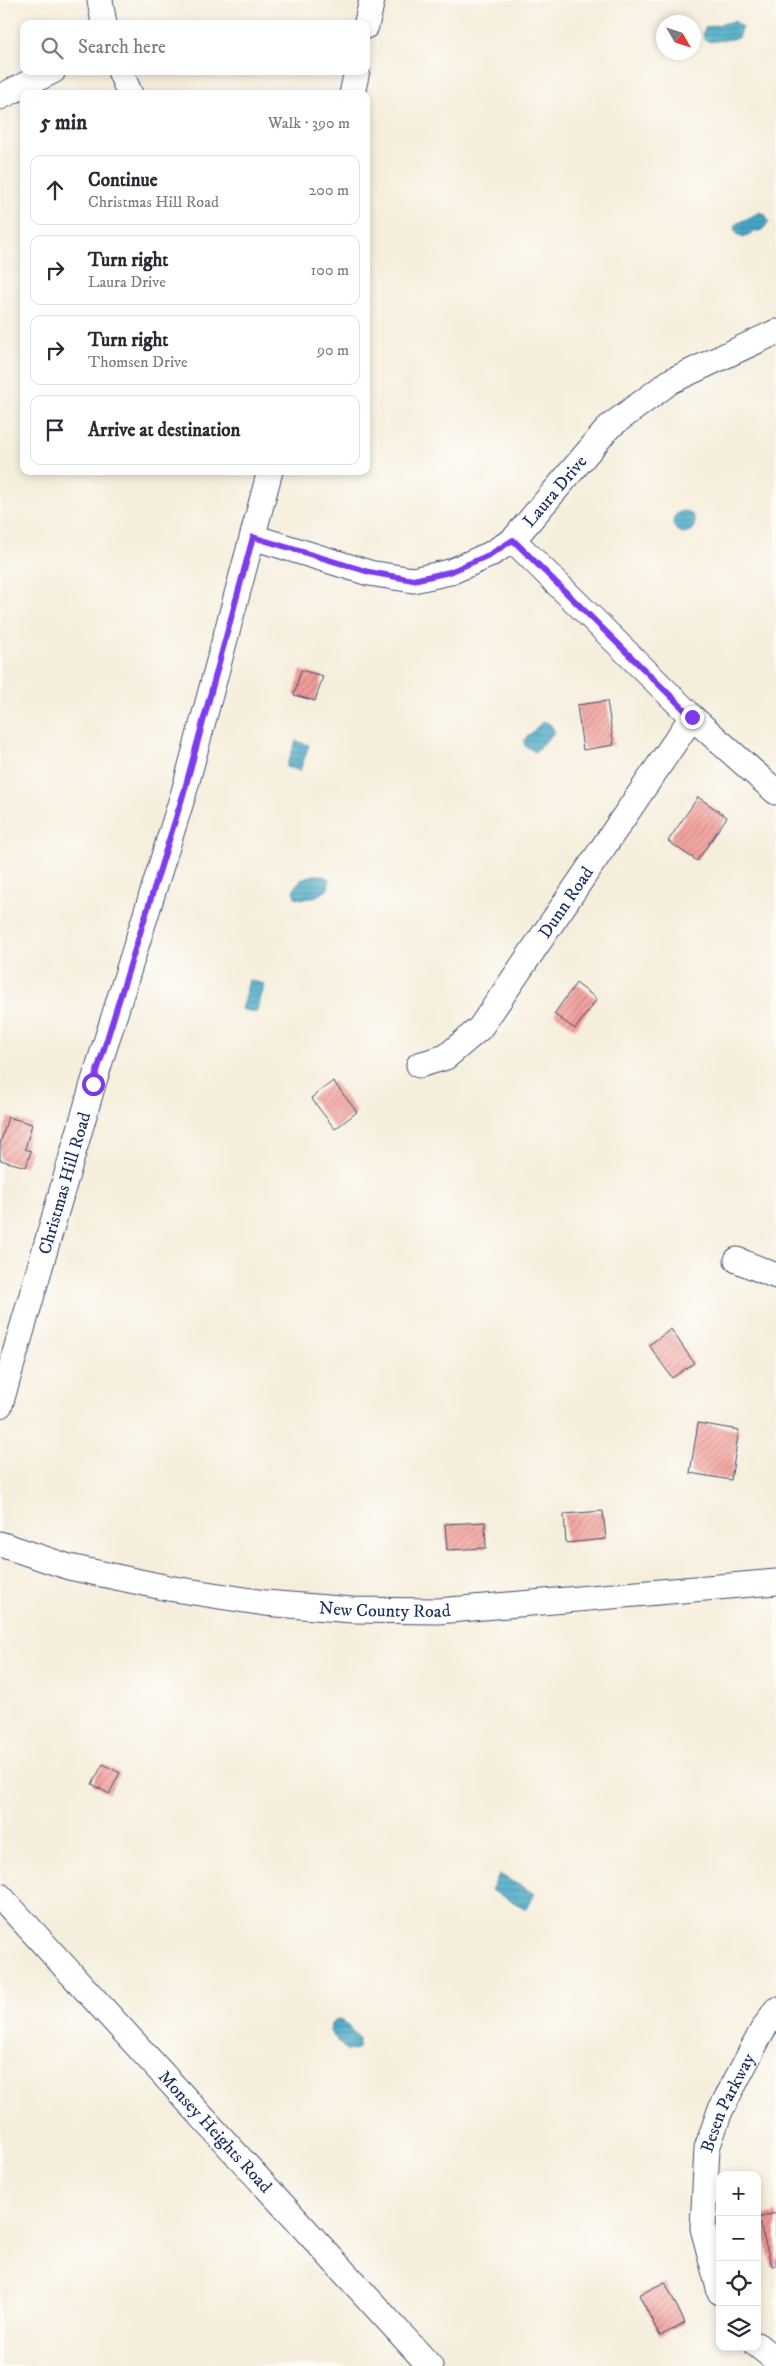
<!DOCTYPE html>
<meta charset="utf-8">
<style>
body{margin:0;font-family:"IM FELL DW Pica",serif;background:#f2f2f3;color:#2b2b33}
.controls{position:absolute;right:15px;bottom:15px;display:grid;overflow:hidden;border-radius:10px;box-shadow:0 2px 8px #0003}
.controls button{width:45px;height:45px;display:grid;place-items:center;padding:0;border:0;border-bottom:1px solid #e1e1e2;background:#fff;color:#2b2b33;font:25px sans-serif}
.compass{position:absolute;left:656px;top:15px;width:45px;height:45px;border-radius:50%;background:#fff;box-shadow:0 2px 8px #0003;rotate:129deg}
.stop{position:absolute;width:15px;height:15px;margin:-11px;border:4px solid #7c3aed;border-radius:50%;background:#fff}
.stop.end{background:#7c3aed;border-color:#fff;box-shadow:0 1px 5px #0008}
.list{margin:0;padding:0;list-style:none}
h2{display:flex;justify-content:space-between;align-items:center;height:65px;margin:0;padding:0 20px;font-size:21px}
h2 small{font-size:16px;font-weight:400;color:#7c7c81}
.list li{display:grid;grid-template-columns:32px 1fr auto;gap:15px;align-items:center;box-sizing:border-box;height:70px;margin:0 10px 10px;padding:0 10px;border:1px solid #e1e1e2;border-radius:10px}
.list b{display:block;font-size:19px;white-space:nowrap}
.list p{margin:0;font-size:16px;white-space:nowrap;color:#7c7c81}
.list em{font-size:16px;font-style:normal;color:#7c7c81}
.icon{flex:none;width:28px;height:28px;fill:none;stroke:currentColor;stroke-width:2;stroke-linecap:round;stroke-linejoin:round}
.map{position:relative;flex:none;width:776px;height:2366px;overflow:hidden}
.search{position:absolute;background:#fff;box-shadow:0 2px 8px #0003;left:20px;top:20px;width:350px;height:55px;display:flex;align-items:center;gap:12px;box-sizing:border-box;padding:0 18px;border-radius:10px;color:#7c7c81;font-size:19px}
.panel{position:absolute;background:#fff;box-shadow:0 2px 8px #0003;left:20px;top:90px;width:350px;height:385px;border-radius:10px}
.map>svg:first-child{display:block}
</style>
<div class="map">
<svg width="776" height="2366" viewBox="0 0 776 2366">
<defs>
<pattern id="water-rules" width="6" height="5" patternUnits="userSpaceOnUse" patternTransform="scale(1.25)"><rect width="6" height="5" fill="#44a7c4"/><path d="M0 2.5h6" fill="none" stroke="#3888a2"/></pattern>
<pattern id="building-hatch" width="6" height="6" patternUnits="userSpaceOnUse" patternTransform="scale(1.25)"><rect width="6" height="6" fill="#f39b97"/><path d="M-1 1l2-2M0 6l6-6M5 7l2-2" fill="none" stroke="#c47f7e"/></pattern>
</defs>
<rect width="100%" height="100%" fill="#fdfcf7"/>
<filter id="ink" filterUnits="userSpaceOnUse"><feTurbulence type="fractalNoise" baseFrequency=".02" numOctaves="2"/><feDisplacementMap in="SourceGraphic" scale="10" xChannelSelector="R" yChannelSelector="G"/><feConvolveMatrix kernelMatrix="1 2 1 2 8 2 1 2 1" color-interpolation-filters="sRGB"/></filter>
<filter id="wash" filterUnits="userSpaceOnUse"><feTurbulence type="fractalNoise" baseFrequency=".0096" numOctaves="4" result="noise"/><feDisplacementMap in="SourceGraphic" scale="20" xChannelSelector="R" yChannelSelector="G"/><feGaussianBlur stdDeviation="1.12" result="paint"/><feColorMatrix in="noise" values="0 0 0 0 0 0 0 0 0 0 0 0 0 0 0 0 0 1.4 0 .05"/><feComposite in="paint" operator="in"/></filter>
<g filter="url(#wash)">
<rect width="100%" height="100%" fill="#f6eedc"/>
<!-- water -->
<g fill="url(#water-rules)" stroke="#306b91">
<path d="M735,21l7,6 -4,11 -28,4 -6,-3 -1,-6 3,-6z"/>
<path d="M760,212l5,2 4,9 -8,8h-5l-13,7 -5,-3 -4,-6 2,-5z"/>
<circle cx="684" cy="522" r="11"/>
<path d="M543,721l7,3 5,8 -20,20 -10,-6 -1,-6z"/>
<path d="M296,741l13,4 -9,26 -14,-4z"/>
<path d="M314,875h7l8,4 -1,10c-8,7 -23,13 -33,8l-2,-6c4,-10 11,-14 21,-16z"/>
<path d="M249,980l16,4 -9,29 -15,-4z"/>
<path d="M499,1874l36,20 -9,15 -35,-19z"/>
<path d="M337,2019l6,1 16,18v9l-4,4 -9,-1 -16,-18 1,-9z"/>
</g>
<g id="blocks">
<!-- building -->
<g fill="url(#building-hatch)">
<path d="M301,670l22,6 -8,25 -21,-6z"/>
<path d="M607,701l7,44 -31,5 -6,-45z"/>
<path d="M698,797l29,20 -30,44 -29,-20z"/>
<path d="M576,983l21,16 -22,30 -21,-15z"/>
<path d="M333,1081l24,31 -22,17 -24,-31z"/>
<path d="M8,1117l24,7 -7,25 6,2 -5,16 -26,-7v-16z"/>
<path d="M671,1329l23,34 -22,15 -23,-33z"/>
<path d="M698,1423l41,7 -8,50 -41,-7z"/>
<path d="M603,1511l3,28 -40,4 -2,-29z"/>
<path d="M485,1522l1,26 -39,2 -2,-26z"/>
<path d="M103,1764l17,9 -11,21 -17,-10z"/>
<path d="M776,2213v52l-4,1 -14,-48z"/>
<path d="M665,2282l20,41 -25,13 -21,-41z"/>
</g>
</g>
</g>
<g filter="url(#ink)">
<use href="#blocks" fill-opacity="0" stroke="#3c4c71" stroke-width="1"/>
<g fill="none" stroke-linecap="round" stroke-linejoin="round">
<defs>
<g id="minor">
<path d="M100,0l4,24"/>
<path d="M366,26l6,-26"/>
<path d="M120,71l10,23"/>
<path d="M352,94l5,-23"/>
<path d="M0,97l53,-26"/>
<path id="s1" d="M253,537l116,36 44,7 37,-8 39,-17 24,-15 96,-113 62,-46 105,-49"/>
<path d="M513,540l179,177 84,75"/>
<path id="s2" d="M419,1065l27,-8 34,-29 212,-311"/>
<path d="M737,1260l39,16"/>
<path id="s3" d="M0,1405l93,-321 91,-292 86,-321"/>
<path id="s4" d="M0,1544l69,23 99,21 97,15 87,7 86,1 338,-29"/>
<path id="s5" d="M0,1896l430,470"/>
<path id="s6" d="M720,2292l-17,-64 4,-80 13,-37 42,-80 14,-21"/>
<path d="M757,2345l19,15"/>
</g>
</defs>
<!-- minor casing -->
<use href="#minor" stroke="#3c4c71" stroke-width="27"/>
<!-- minor -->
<use href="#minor" stroke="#fff" stroke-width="25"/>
</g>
</g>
<g fill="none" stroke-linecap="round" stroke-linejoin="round" filter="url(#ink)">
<!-- route -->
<path stroke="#7c3aed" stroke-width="6" d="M93,1084l91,-292 69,-255 116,35 44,8 37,-8 39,-17 24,-15 179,177"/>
</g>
<g text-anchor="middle" stroke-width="5" stroke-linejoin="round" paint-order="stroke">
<!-- street labels -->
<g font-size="18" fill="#1b2f5e" stroke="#fdfcf7">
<text dy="6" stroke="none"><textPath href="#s1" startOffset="339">Laura Drive</textPath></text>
<text dy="6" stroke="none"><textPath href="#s2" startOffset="225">Dunn Road</textPath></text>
<text dy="6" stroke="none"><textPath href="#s3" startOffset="231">Christmas Hill Road</textPath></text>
<text dy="6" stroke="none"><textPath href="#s4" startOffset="392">New County Road</textPath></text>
<text dy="6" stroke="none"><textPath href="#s6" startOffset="196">Besen Parkway</textPath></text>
<text dy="6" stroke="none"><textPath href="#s5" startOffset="319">Monsey Heights Road</textPath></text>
</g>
</g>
</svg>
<div class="controls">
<button>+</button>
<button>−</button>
<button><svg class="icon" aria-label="locate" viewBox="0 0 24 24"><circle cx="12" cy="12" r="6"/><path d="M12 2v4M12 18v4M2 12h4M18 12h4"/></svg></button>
<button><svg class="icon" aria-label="layers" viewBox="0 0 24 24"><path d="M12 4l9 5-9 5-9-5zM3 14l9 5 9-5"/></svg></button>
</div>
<svg class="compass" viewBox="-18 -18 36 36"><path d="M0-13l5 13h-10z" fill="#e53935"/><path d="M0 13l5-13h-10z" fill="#7c7c81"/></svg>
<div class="stop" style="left:93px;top:1084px"></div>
<div class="stop end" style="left:692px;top:717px"></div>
<div class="search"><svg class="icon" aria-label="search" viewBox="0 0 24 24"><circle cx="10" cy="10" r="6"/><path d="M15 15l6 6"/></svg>Search here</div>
<section class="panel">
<h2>5 min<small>Walk · 390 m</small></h2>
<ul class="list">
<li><svg class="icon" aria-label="ahead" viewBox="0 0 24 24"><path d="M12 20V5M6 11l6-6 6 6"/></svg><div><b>Continue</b><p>Christmas Hill Road</p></div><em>200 m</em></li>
<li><svg class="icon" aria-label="right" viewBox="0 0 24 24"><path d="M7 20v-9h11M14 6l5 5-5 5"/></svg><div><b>Turn right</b><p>Laura Drive</p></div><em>100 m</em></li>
<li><svg class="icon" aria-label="right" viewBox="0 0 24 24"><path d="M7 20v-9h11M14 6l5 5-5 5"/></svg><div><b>Turn right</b><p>Thomsen Drive</p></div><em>90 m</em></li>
<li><svg class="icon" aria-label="arrive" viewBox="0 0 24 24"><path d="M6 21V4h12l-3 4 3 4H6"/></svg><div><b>Arrive at destination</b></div></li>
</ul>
</section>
</div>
